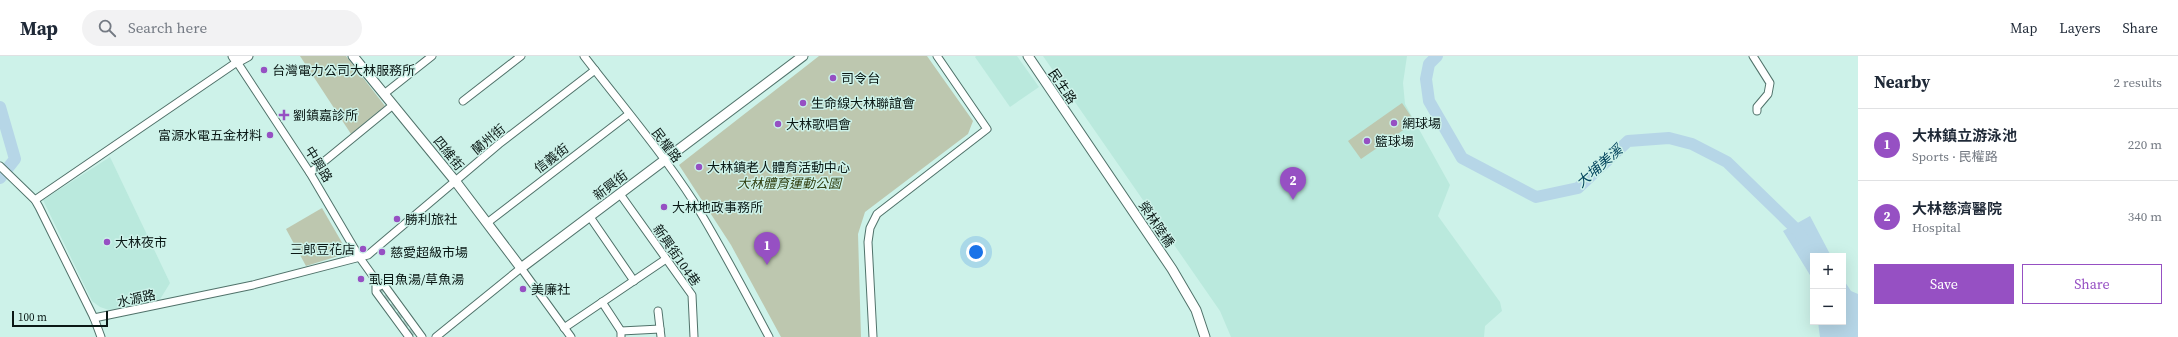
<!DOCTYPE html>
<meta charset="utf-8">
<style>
body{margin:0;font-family:"Source Serif 4","Noto Sans TC",serif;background:#f2f2f3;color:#1f2937}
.controls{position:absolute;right:12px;bottom:12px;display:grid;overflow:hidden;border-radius:0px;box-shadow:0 4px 16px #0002}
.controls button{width:36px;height:36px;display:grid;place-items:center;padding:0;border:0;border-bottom:1px solid #e0e1e3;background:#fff;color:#1f2937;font:20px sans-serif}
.scale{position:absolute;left:12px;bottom:10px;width:96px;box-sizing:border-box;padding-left:4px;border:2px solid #0a1815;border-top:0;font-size:11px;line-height:14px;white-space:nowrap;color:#0a1815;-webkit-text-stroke:3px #cdf2e9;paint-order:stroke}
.you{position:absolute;left:976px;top:196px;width:14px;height:14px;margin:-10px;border:3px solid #fff;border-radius:50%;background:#1a73e8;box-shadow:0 0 0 6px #1a73e833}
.badge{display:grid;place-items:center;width:26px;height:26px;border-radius:50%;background:#9650c3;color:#fff;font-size:13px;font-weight:700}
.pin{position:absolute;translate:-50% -33px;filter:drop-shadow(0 1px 2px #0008)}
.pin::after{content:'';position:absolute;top:21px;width:14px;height:12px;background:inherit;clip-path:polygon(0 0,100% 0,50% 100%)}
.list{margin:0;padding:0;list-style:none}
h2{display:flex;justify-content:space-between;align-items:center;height:52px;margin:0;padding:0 16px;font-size:17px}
h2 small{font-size:13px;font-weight:400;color:#747a83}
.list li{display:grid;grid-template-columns:26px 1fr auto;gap:12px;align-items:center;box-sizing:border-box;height:72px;padding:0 16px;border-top:1px solid #e0e1e3}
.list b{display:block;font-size:15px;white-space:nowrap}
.list p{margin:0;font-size:13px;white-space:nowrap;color:#747a83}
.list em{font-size:13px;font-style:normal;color:#747a83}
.actions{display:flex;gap:8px;padding:12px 16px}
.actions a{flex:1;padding:9px 0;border:1px solid #9650c3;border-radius:0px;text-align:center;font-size:14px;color:#9650c3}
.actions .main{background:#9650c3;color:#fff}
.icon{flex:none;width:22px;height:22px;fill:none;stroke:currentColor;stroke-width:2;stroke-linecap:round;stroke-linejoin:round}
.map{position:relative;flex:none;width:1858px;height:281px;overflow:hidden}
header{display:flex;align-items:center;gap:24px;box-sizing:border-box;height:56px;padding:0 20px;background:#fff;border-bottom:1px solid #e0e1e3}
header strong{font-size:19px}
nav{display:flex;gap:22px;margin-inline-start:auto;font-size:14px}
.search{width:280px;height:36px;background:#f2f2f3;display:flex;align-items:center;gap:10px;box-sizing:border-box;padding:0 14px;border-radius:22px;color:#747a83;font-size:15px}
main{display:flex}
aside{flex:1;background:#fff}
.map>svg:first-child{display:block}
</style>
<header>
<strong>Map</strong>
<div class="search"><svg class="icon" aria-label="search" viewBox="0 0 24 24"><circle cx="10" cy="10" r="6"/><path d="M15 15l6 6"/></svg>Search here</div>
<nav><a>Map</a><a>Layers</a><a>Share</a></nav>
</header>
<main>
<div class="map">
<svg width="1858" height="281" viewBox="0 0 1858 281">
<rect width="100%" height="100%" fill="#cdf2e9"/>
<!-- built -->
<g fill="#bae9dd">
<path d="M976,0h41l22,31 -29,20 -35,-50z"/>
<path d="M1043,0h364l-4,27 2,21 45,81 -12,31 62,86 2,9 -17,15 -1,11h-253l-11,-26z"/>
<path d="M110,101l60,126 -11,18 -50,9 -9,-3 -8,-6 -49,-101z"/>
</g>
<!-- green -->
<g fill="#bdc7af">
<path d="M300,0h46l39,50 -34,28z"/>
<path d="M819,0h108l46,65 -5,13 -103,78 -7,22 3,103h-80l-50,-92 -52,-80z"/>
<path d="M1402,47l13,19 -54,37 -13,-18z"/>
<path d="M322,152l26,45 -42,13 -20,-37z"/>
</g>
<!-- water -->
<g fill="#b6d6e7">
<path d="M1810,160l21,40h-18v24l-30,-49z"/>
<path d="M1843,223l8,12 7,3v43h-38l-2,-15h25z"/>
</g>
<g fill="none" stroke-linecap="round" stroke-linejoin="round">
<!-- river -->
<g stroke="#b6d6e7" stroke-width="12">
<path d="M1437,0l-8,8 -3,15 3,22 33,57 74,39 42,-9 50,-47 41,-3 23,6 35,18 71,69 15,25"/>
<path d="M0,51l15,52 -15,19"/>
</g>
<!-- minor-tunnel -->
<path stroke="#b0d1c9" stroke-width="7" stroke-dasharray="7 3.5" stroke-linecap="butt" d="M380,230l36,51"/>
<defs>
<g id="minor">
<path d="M584,0c37,48 77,95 110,146 27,44 51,90 75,135"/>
<path d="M1753,0l17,27 -2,11 -11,13v4"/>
<path d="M384,38l48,-38"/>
<path d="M463,45l58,-45"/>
<path d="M0,110l35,34 4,7 55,111 7,19"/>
<path d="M310,117l83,-68"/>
<path d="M620,138l72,101 2,42"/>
<path d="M35,144l202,-138 73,111 50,85 20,28"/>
<path d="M590,161l44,64"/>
<path d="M487,167l142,-109"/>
<path d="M376,226v10l33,45"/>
<path d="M377,226l7,3 38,52"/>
<path d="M602,246l19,29v6"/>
<path d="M658,255l3,26"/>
<path d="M94,262l159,-33 115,-30 131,-111 96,-74"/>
<path d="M564,272l102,-69"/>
<path d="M621,275l39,-2"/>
<path d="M436,281l85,-69 50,69"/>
<path d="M873,281l-5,-95 2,-14 7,-14 110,-85 -50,-73"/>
</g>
<g id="major">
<path d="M233,0l4,6 11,-6"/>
<path d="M353,0l103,126 65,86 282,-212"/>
<path d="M1028,0l144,213 24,41 9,27"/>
</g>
</defs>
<!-- minor casing -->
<use href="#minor" stroke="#50726a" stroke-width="9"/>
<!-- major casing -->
<use href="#major" stroke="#50726a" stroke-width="11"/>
<!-- minor -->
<use href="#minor" stroke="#fff" stroke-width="7"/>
<!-- major -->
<use href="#major" stroke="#fff" stroke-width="9"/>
</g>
<!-- markers -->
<g fill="#9650c3" stroke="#cdf2e9" stroke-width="1.5">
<circle cx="264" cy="14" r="4"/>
<circle cx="833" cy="22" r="4"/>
<circle cx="803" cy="47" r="4"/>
<path d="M282 53h4v4h4v4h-4v4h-4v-4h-4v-4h4z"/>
<circle cx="1394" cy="67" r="4"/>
<circle cx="778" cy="68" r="4"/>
<circle cx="270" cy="79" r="4"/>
<circle cx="1367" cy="85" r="4"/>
<circle cx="699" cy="111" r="4"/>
<circle cx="664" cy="151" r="4"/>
<circle cx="397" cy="163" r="4"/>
<circle cx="107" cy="186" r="4"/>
<circle cx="363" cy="193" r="4"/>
<circle cx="382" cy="196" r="4"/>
<circle cx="361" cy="223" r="4"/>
<circle cx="523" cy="233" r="4"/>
</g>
<g text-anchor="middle" stroke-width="3" stroke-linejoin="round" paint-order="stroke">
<!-- poi labels -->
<g font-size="13" fill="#0a1815" stroke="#cdf2e9" text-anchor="start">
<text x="272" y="19">台灣電力公司大林服務所</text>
<text x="841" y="27">司令台</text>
<text x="811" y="52">生命線大林聯誼會</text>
<text x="293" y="64">劉鎮嘉診所</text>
<text x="1402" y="72">網球場</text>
<text x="786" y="73">大林歌唱會</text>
<text x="262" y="84" text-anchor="end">富源水電五金材料</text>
<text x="1375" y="90">籃球場</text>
<text x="707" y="116">大林鎮老人體育活動中心</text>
<text x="672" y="156">大林地政事務所</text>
<text x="405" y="168">勝利旅社</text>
<text x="115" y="191">大林夜市</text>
<text x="355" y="198" text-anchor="end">三郎豆花店</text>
<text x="390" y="201">慈愛超級市場</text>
<text x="369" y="228">虱目魚湯/草魚湯</text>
<text x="531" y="238">美廉社</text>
</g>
<!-- street labels -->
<g font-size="13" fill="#0a1815" stroke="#cdf2e9">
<text transform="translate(1063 30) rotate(56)" y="5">民生路</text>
<text transform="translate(488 83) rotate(-40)" y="5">蘭州街</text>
<text transform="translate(667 89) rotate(53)" y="5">民權路</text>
<text transform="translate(449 97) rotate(51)" y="5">四維街</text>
<text transform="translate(551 102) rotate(-37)" y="5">信義街</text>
<text transform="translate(319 108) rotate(58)" y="5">中興路</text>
<text transform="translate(610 129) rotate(-37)" y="5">新興街</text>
<text transform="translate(1157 168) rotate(56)" y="5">榮林陸橋</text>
<text transform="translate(677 199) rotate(55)" y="5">新興街104巷</text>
<text transform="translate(136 242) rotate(-12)" y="5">水源路</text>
</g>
<!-- park labels -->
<g font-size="13" font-style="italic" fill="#314012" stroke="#cdf2e9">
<text x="789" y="132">大林體育運動公園</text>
</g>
<!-- water labels -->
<g font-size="14" font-style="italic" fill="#01435c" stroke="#cdf2e9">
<text transform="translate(1599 110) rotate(-41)" y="5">大埔美溪</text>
</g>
</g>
</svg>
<div class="controls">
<button>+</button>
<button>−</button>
</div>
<div class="scale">100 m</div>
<div class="you"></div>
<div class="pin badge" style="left:767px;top:209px">1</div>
<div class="pin badge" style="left:1293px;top:144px">2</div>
</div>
<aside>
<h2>Nearby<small>2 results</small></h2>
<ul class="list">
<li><span class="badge">1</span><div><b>大林鎮立游泳池</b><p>Sports · 民權路</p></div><em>220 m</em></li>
<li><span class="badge">2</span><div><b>大林慈濟醫院</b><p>Hospital</p></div><em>340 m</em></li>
</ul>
<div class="actions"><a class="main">Save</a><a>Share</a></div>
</aside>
</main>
